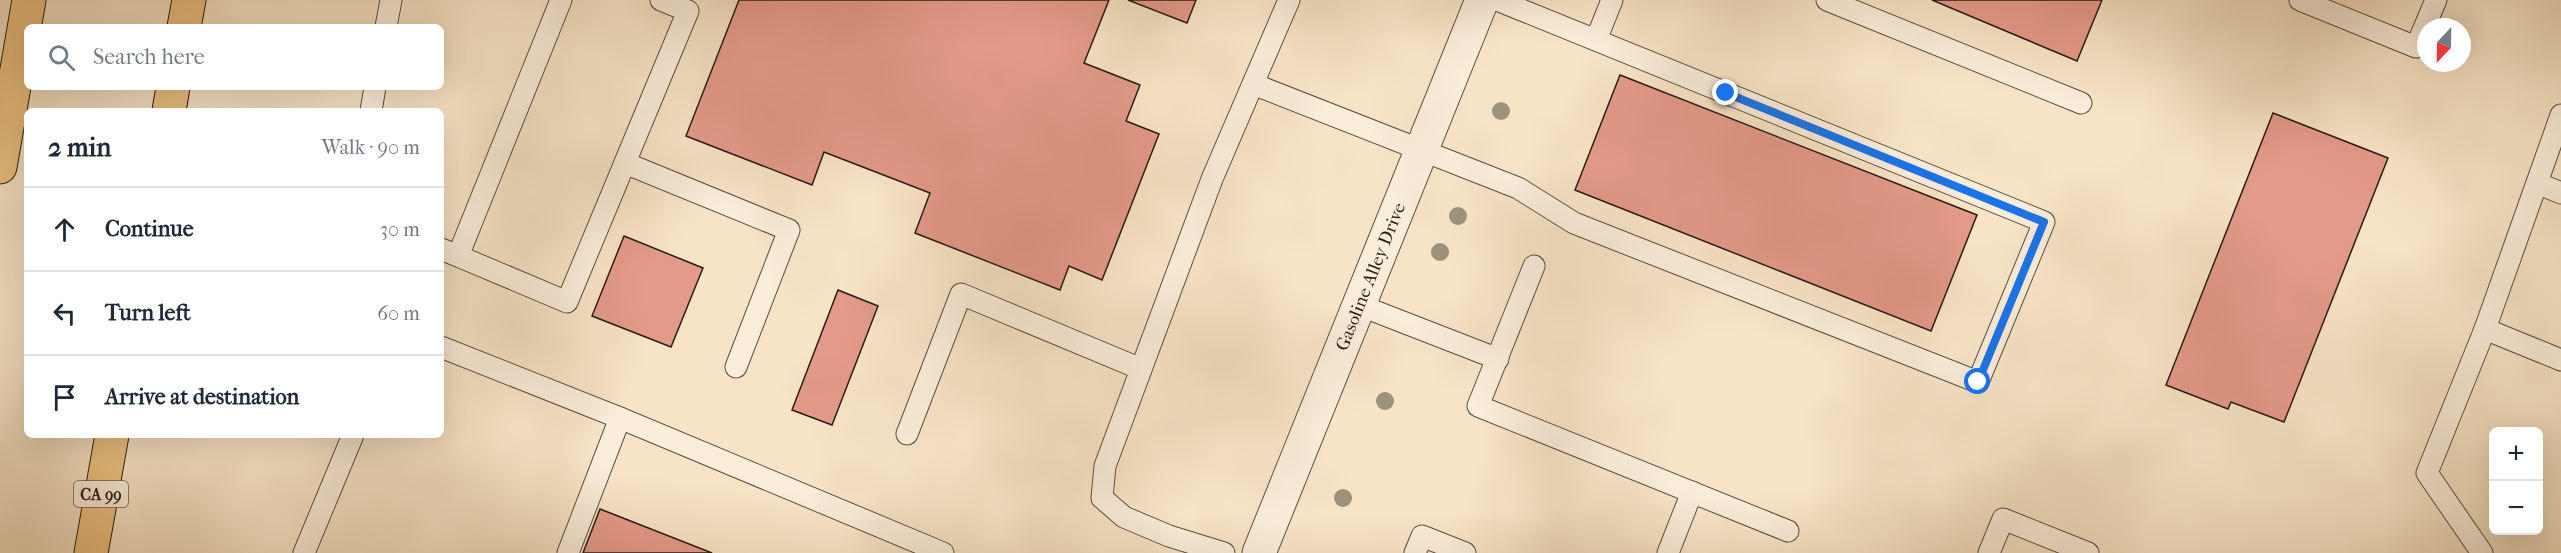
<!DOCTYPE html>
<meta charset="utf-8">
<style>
body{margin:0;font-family:"IM FELL French Canon",serif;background:#f6f6f7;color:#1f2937}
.controls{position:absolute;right:18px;bottom:18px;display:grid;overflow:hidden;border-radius:9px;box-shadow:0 6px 24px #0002}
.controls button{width:54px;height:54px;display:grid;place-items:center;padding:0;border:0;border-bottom:2px solid #e0e1e3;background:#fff;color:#1f2937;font:30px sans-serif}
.compass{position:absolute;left:2417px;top:18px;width:54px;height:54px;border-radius:50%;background:#fff;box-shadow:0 6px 24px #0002;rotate:202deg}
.stop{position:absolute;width:18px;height:18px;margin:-14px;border:4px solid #1a73e8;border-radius:50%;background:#fff}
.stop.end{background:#1a73e8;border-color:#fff;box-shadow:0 2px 6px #0008}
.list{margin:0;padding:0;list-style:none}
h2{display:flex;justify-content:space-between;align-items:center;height:78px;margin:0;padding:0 24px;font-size:26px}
h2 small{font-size:20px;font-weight:400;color:#747a83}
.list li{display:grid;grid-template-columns:39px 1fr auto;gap:18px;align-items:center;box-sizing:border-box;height:84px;padding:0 24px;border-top:2px solid #e0e1e3}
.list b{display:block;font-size:22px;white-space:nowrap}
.list em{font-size:20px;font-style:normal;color:#747a83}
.icon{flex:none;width:33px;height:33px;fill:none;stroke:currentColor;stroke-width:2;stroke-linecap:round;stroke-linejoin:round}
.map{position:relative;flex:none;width:2561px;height:553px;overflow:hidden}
.search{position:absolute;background:#fff;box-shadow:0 6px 24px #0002;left:24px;top:24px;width:420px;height:66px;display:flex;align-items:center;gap:15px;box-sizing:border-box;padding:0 21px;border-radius:9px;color:#747a83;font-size:22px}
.panel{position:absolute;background:#fff;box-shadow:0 6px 24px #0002;left:24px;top:108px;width:420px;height:330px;border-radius:9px}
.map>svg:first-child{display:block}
</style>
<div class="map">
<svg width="2561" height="553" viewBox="0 0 2561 553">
<rect width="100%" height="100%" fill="#f7e4c6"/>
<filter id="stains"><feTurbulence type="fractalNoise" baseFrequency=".00333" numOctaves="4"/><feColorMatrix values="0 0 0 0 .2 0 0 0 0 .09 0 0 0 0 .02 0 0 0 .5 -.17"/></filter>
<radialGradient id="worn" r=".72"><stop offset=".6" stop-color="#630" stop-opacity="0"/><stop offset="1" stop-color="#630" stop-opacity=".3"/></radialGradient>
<!-- building -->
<g fill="#e49a8a" stroke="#291b16" stroke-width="1.5">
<path d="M739,0h370l-25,63 56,22 -14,36 33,13 -57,146 -33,-14 -9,24 -145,-57 15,-40 -106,-41 -12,33 -126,-49z"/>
<path d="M1128,0h68l-9,23z"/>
<path d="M1932,0h170l-25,61z"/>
<path d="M1620,75l357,140 -46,116 -356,-141z"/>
<path d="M2273,113l115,45 -104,264 -53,-20 -3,7 -62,-24z"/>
<path d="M624,236l79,32 -32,79 -79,-31z"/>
<path d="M838,290l40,16 -46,119 -40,-15z"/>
<path d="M600,509l112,44h-129z"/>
</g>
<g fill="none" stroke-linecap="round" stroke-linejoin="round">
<defs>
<g id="service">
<path d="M1827,0l254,103"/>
<path d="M2300,0l116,47 20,-47"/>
<path d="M386,27l5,-27"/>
<path d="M1596,40l16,-40"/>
<path d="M1253,84l265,104 56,35 404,159 66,-160 -547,-222"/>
<path d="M371,111l4,-24"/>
<path d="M625,163l164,67 -53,137"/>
<path d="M2537,183l24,10"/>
<path d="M441,249l17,7 103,-256"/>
<path d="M458,256l109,46 121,-291 -27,-11"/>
<path d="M1534,266l-56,140 310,125"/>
<path d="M1359,305l139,54"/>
<path d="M2485,329l76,31"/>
<path d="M441,347l179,71 323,135"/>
<path d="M907,434l54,-140 180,75"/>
<path d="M304,553l49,-118"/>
<path d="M568,553l52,-135"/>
<path d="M1224,553l-55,-17 -45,-19 -22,-19 3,-32 107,-287 77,-179"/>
<path d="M1415,553l7,-17 43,17"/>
<path d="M1668,553l24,-61"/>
<path d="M1989,553l14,-34 85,34"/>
<path d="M2482,553l-55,-80 58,-144 76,-214"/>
</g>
<g id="minor">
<path id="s1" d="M1259,553l223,-553"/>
</g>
<g id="motorway">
<path d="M184,27l5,-27"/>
<path d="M169,111l4,-24"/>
<path d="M0,167l29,-167"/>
<path d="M91,553l21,-118"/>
</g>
</defs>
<!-- service casing -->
<use href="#service" stroke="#5c4d42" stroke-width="23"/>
<!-- minor casing -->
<use href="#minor" stroke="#5c4d42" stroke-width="35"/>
<!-- motorway casing -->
<use href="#motorway" stroke="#291b16" stroke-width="35"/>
<!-- service -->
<use href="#service" stroke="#faedda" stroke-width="21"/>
<!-- minor -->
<use href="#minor" stroke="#faedda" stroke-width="33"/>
<!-- motorway -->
<use href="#motorway" stroke="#ecc283" stroke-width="33"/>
</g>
<!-- trees -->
<g fill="#9d927b">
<circle cx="1501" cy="111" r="9"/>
<circle cx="1458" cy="216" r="9"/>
<circle cx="1440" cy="252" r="9"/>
<circle cx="1385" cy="401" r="9"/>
<circle cx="1343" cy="498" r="9"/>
</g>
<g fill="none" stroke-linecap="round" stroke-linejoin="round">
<!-- route -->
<path stroke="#1a73e8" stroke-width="8" d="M1726,93l318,129 -66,160"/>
</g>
<g text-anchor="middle" stroke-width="4.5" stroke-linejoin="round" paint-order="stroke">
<!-- shield labels -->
<rect fill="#faedda" stroke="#685a51" stroke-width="1.5" x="74" y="481" width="54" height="26" rx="4.5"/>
<g font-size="16" font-weight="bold" fill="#291b16">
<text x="101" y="500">CA 99</text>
</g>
<!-- street labels -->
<g font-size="18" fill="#291b16" stroke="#faedda">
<text dy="6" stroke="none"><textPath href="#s1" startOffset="298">Gasoline Alley Drive</textPath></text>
</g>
</g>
<rect width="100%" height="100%" filter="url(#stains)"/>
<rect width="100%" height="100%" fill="url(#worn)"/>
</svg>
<div class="controls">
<button>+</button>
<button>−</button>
</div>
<svg class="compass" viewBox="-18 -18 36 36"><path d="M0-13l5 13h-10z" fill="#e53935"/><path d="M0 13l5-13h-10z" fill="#747a83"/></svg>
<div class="stop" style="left:1978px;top:382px"></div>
<div class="stop end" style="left:1726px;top:93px"></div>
<div class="search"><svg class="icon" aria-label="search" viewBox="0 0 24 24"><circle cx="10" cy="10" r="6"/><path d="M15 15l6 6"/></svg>Search here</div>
<section class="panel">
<h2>2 min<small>Walk · 90 m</small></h2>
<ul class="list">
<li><svg class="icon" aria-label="ahead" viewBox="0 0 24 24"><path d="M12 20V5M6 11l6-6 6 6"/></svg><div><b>Continue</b></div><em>30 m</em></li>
<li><svg class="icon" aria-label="left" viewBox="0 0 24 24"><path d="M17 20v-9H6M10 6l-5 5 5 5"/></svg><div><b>Turn left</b></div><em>60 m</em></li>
<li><svg class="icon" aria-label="arrive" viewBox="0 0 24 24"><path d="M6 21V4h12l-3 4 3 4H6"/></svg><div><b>Arrive at destination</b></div></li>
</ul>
</section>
</div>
